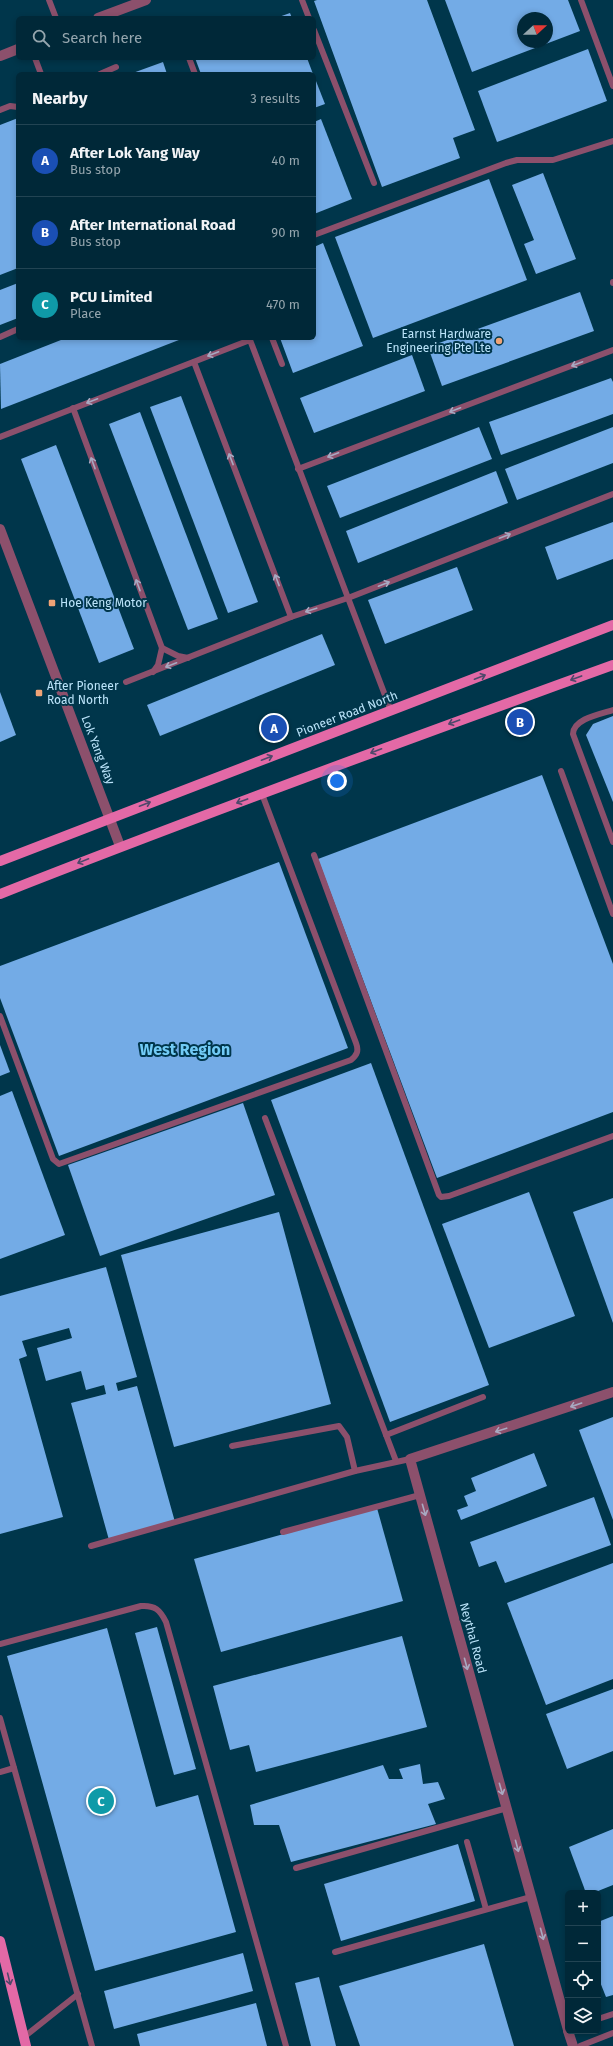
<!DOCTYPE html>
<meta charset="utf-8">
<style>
body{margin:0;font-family:"Fira Sans",sans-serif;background:#0a3040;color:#f1f3f6}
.controls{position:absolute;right:12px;bottom:12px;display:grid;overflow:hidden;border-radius:6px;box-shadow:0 2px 6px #0003}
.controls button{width:36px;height:36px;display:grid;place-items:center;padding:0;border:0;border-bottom:1px solid #224453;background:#002838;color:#f1f3f6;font:20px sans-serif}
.compass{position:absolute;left:517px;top:12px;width:36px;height:36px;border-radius:50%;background:#002838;box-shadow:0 2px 6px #0003;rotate:69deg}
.you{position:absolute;left:337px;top:781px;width:14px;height:14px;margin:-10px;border:3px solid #fff;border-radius:50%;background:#1a73e8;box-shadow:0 0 0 6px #1a73e833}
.badge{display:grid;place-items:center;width:26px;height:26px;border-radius:50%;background:#0b8043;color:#fff;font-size:13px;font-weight:700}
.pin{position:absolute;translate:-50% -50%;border:2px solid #fff;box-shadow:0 1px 4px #0006}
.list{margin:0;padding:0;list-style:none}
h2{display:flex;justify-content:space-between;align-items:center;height:52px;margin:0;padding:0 16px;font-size:17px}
h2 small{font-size:13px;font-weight:400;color:#95a6ae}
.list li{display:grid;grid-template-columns:26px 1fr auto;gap:12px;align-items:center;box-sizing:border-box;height:72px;padding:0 16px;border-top:1px solid #224453}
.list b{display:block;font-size:15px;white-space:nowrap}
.list p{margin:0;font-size:13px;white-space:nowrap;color:#95a6ae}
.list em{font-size:13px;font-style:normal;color:#95a6ae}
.icon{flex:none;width:22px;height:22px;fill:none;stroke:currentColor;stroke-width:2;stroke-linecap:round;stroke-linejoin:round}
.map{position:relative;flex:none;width:613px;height:2046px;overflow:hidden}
.search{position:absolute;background:#002838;box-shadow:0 2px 6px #0003;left:16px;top:16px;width:300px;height:44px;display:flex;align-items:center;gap:10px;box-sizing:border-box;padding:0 14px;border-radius:6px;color:#95a6ae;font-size:15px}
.panel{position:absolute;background:#002838;box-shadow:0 2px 6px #0003;left:16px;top:72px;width:300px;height:268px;border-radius:6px}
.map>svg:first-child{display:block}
</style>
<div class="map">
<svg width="613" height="2046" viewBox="0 0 613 2046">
<rect width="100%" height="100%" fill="#00364b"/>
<!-- building -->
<g fill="#73abe6" fill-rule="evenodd">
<path d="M317,0h110l48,130 -22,8 7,20 -78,29 -68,-186z"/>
<path d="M445,0h123l12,31 -108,41zM523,18h24v24h-24z"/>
<path d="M290,13l2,5h-16z"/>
<path d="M588,49l19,52 -110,41 -19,-51z"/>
<path d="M195,58h112l6,16h-112z"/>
<path d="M163,62l4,12h-37z"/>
<path d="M314,76l11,28 -11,4z"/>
<path d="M18,118v150l-18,7v-150z"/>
<path d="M321,119l31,80 -38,15v-92z"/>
<path d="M543,173l33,86 -40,15 -12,-30 10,-4 -22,-55z"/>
<path d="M489,179l38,101 -154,58 -38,-101z"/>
<path d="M323,243l40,103 -70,27 -13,-35h34v-91z"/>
<path d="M18,283v35l-18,7v-35z"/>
<path d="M580,292l14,39 -152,55 -14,-39z"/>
<path d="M66,338h118l-183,71 -1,-45z"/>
<path d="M412,355l13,36 -111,42 -14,-35z"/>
<path d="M611,378l2,4v32l-112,41 -12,-33z"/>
<path d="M181,396l77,206 -30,11 -78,-206z"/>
<path d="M140,412l78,207 -30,11 -79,-206z"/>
<path d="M479,427l13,32 -152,59 -13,-32z"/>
<path d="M613,427v36l-96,37 -12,-31z"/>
<path d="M56,445l78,204 -35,14 -78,-204z"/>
<path d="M496,471l12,32 -150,60 -12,-32z"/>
<path d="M613,522v37l-56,21 -12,-33z"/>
<path d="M457,567l16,43 -88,34 -17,-44z"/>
<path d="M322,634l13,31 -175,71 -13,-31z"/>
<path d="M0,692l16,43 -16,7z"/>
<path d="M613,716v86l-27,-67 7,-11z"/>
<path d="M542,775l71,189v148l-176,66 -119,-319z"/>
<path d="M279,862l69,186 -289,108 -59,-158v-32z"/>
<path d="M0,1045l10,27 -10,4z"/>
<path d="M371,1063l118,322 -99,37 -119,-322z"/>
<path d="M12,1091l53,144 -65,24v-163z"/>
<path d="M243,1103l32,92 -175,61 -32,-91z"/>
<path d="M529,1192l46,124 -86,32 -47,-124z"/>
<path d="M613,1198v125l-40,-111z"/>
<path d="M279,1212l52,192 -157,43 -53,-192z"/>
<path d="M106,1267l31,110 -21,6 2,8 19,-5 38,136 -66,18 -38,-137 35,-9 -2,-9 -18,5 -5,-19 -35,10 -9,-33 35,-10 -3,-10 -47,13 5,15 -8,3 44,158 -63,17v-238z"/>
<path d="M613,1417v103l-34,-90z"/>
<path d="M534,1453l13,33 -86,34 -4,-10 11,-4 -4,-10 12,-5 -5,-13z"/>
<path d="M594,1497l17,48 -106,38 -9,-22 -17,6 -9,-25z"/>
<path d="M377,1508l26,93 -182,51 -27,-93z"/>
<path d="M613,1563v116l-67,26 -39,-102z"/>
<path d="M157,1627l39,142 -22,6 -39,-142z"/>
<path d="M107,1628l49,179 42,-12 38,137 -141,39 -88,-315z"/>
<path d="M402,1636l25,91 -171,45 -7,-27 -19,5 -17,-64z"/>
<path d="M613,1689v62l-46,18 -21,-55z"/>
<path d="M420,1764l3,20 15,-2 7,17 -17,5 8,20 -145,38 -12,-37h-25l-4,-20 133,-40 6,14h14l-4,-10z"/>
<path d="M613,1829v56l-20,8h-7l-17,-46z"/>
<path d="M458,1844l17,57 -134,40 -17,-57z"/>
<path d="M613,1916v79l-7,2 -8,-20v-55z"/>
<path d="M484,1944l30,102h-154l-21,-60z"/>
<path d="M243,1953l10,38 -139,38 -10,-38z"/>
<path d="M319,1977l17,69h-25l-16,-63z"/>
<path d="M256,2003l11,43h-127l-3,-12z"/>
</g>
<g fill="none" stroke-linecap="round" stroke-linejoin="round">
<!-- service -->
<g stroke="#8c506c" stroke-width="6">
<path d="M49,0l7,18"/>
<path d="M302,0l7,18"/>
<path d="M581,0l32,86"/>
<path d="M314,30l60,153"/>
<path d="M35,58l6,16"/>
<path d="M189,58l6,16"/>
<path d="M100,74l16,-7"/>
<path d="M0,110l10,-4 8,1"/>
<path d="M314,235l192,-72 11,-3h36l60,-19"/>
<path d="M613,282v1"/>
<path d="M0,337l18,-8"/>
<path d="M272,338l10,26"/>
<path d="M194,362l97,255"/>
<path d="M73,408l89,240 -4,17 -5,7"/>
<path d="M0,437l250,-97 141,371"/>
<path d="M298,469l315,-119"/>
<path d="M162,648l16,8 10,2"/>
<path d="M126,682l165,-65 57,-19 265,-104"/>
<path d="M613,710c-13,4 -40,9 -40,24l40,108"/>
<path d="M561,771l52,143"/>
<path d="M314,855l125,340 2,2 8,-1 164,-60"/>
<path d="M0,1016l53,143 6,5 292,-104c6,-5 8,-9 5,-17l-94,-249"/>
<path d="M265,1118l131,343"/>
<path d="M386,1435l97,-38"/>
<path d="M232,1446l107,-20 8,11 8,34"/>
<path d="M283,1532l137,-37"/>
<path d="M91,1546l264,-75 55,-12"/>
<path d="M0,1644l141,-38c14,-1 19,4 25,16l120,424"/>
<path d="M0,1718l92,328"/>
<path d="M0,1772l14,-4"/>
<path d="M467,1842l19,67"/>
<path d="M296,1868l211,-60"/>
<path d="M335,1952l196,-55"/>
<path d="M598,2019l15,-5"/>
<path d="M24,2037l54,-43"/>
<path d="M580,2046l33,-13"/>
</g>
<!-- minor -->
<g stroke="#8c506c" stroke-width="10">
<path d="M98,18l48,-18"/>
<path d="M0,56l18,-7"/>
<path d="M0,529l120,317"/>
<path d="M568,2030l-158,-571 203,-67"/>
<path d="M568,2031l5,15"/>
</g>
<!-- primary -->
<g stroke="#e369a6" stroke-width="10">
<path d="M0,861l613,-236"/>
<path d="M0,894c203,-80 408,-155 613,-229"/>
<path d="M0,1941l26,105"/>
</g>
</g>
<!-- one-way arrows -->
<defs><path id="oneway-shaft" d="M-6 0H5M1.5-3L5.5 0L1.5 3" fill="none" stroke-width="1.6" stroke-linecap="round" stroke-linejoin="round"/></defs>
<g stroke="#a8a9c1">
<use href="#oneway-shaft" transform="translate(213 354) rotate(159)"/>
<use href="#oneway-shaft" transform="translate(577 364) rotate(159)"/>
<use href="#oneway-shaft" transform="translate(92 401) rotate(159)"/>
<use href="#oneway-shaft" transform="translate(455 410) rotate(159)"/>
<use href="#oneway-shaft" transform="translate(333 455) rotate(159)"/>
<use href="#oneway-shaft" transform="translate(231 459) rotate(-111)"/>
<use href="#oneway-shaft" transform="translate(93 463) rotate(-110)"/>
<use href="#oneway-shaft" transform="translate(505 536) rotate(-21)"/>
<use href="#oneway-shaft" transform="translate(277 580) rotate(-111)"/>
<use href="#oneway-shaft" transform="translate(384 584) rotate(-21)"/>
<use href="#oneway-shaft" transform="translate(138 585) rotate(-110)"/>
<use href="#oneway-shaft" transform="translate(311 610) rotate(162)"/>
<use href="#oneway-shaft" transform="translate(171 665) rotate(159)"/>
<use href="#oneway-shaft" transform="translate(576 1405) rotate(161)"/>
<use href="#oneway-shaft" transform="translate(501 1430) rotate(162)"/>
<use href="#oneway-shaft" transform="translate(424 1510) rotate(74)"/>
<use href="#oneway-shaft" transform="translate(466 1664) rotate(75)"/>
<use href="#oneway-shaft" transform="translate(501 1789) rotate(74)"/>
<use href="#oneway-shaft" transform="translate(517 1846) rotate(75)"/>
<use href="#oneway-shaft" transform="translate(542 1934) rotate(75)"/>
</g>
<g stroke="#4f486b">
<use href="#oneway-shaft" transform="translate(480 677) rotate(-21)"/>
<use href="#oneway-shaft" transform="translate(576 678) rotate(160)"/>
<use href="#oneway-shaft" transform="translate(454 722) rotate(160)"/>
<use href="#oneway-shaft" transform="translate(376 751) rotate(159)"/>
<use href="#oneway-shaft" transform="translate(267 758) rotate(-21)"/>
<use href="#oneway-shaft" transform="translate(242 801) rotate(160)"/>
<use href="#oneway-shaft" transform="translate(145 804) rotate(-21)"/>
<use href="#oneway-shaft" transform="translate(83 861) rotate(158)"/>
<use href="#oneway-shaft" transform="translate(9 1979) rotate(76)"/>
</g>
<!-- markers -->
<g fill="#efa376" stroke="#00364b" stroke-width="1.5">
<circle cx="499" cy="341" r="4"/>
<rect x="48" y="599" width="8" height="8" rx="2"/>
<rect x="35" y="689" width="8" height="8" rx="2"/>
</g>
<g text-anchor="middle" stroke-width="4" stroke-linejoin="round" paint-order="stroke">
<!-- poi labels -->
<g font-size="12" fill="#bbe4fa" stroke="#00364b" text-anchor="start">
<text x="491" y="338" text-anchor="end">Earnst Hardware<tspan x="491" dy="14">Engineering Pte Lte</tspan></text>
<text x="60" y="607">Hoe Keng Motor</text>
<text x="47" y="690">After Pioneer<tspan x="47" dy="14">Road North</tspan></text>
</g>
<!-- street labels -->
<g font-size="12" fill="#bbe4fa" stroke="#00364b">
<text transform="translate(347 714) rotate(-21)" y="4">Pioneer Road North</text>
<text transform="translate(98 750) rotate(69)" y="4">Lok Yang Way</text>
<text transform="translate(473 1638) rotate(75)" y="4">Neythal Road</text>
</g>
<!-- district labels -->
<g font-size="16" font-weight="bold" fill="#72cbf6" stroke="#00364b">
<text x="185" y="1055">West Region</text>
</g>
</g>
</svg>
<div class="controls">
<button>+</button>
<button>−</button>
<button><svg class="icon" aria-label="locate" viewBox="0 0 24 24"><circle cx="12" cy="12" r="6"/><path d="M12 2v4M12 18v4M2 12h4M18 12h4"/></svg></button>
<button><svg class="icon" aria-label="layers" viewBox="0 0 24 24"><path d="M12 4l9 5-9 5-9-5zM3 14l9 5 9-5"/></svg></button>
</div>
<svg class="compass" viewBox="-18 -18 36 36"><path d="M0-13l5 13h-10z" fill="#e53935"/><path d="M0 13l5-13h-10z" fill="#95a6ae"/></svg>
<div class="you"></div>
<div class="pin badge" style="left:274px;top:728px;background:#1a4fb4">A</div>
<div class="pin badge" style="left:520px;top:722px;background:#1a4fb4">B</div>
<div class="pin badge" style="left:101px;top:1801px;background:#0f9aa8">C</div>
<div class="search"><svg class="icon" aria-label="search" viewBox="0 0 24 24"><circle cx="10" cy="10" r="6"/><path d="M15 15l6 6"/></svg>Search here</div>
<section class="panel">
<h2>Nearby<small>3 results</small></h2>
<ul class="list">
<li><span class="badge" style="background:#1a4fb4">A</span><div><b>After Lok Yang Way</b><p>Bus stop</p></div><em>40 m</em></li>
<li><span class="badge" style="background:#1a4fb4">B</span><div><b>After International Road</b><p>Bus stop</p></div><em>90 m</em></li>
<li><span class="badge" style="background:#0f9aa8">C</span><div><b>PCU Limited</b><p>Place</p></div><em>470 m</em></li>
</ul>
</section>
</div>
